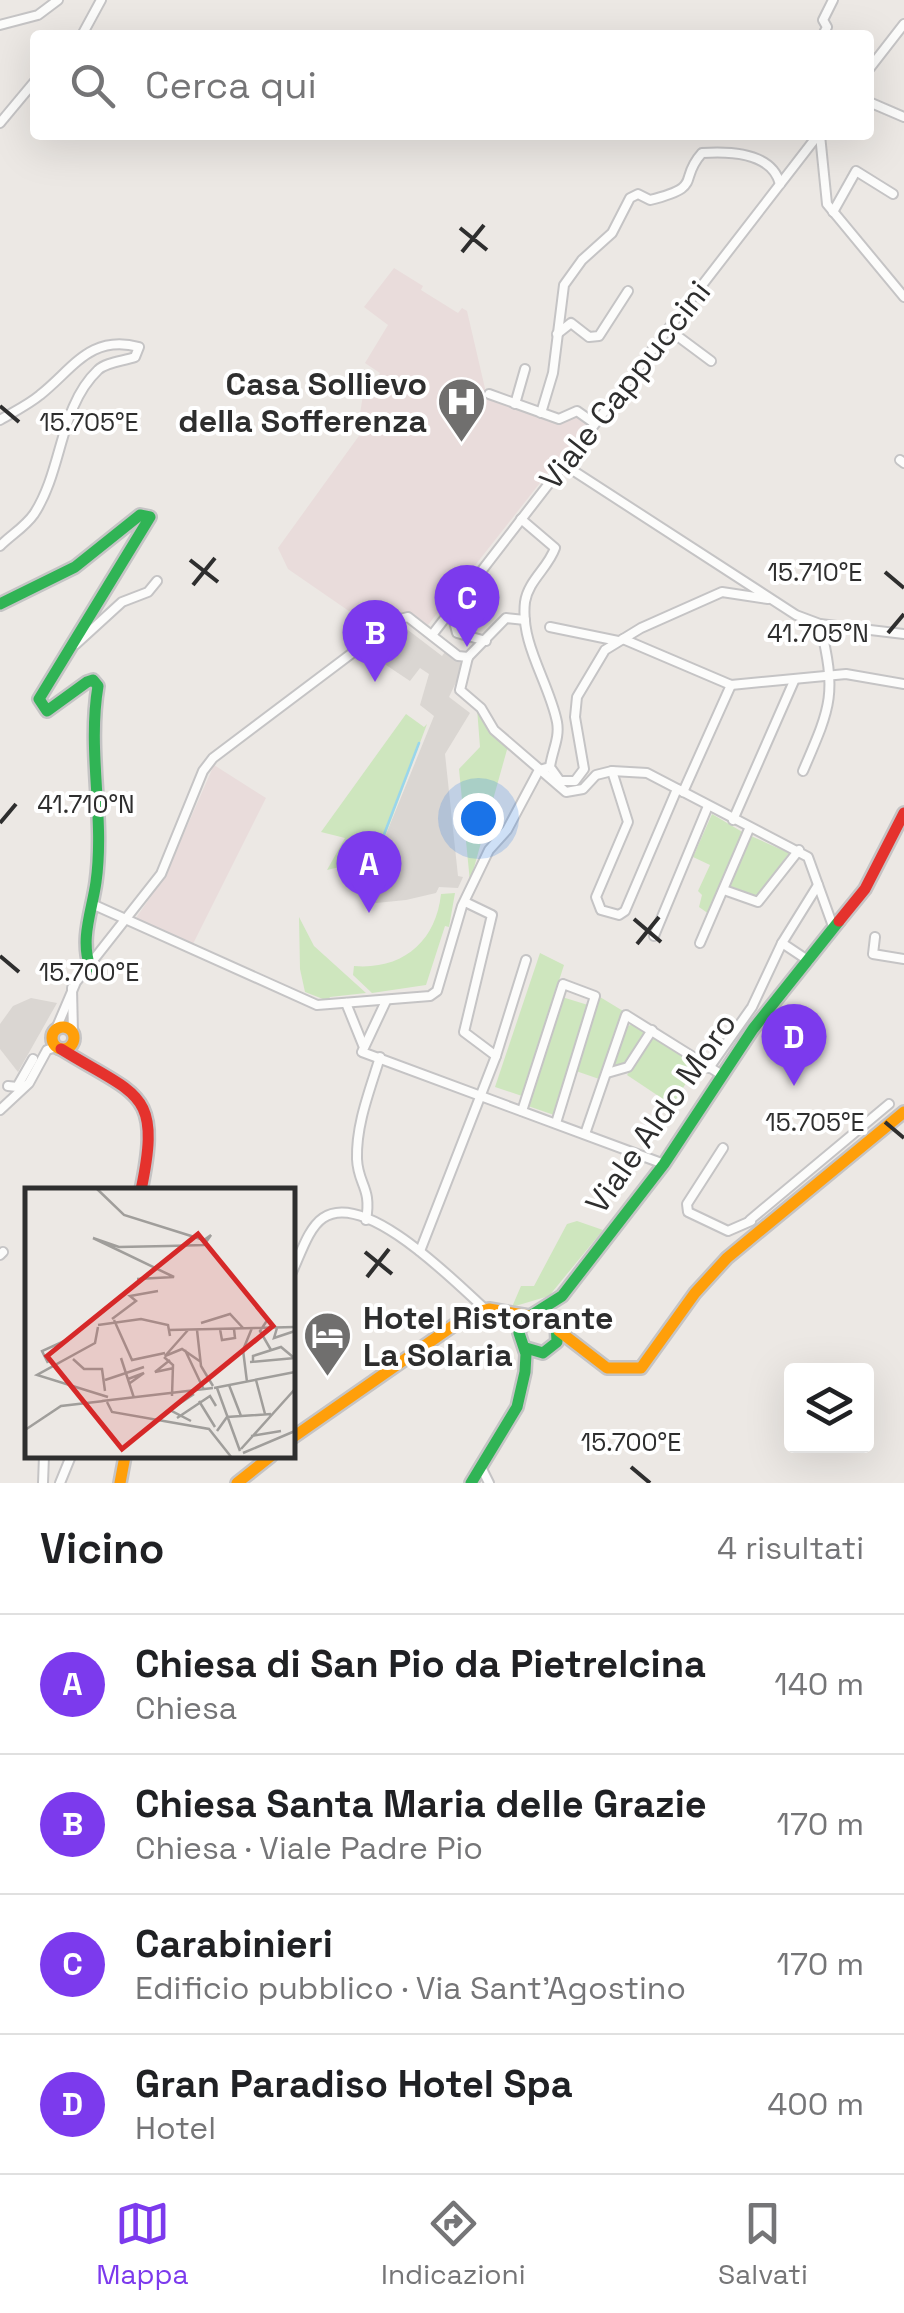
<!DOCTYPE html>
<html lang="it">
<meta charset="utf-8">
<style>
body{margin:0;font-family:"Space Grotesk",sans-serif;background:#f6f6f6;color:#202124}
.controls{position:absolute;right:30px;bottom:30px;display:grid;overflow:hidden;border-radius:10px;box-shadow:0 10px 40px #0002}
.controls button{width:90px;height:90px;display:grid;place-items:center;padding:0;border:0;border-bottom:2px solid #e0e0e0;background:#fff;color:#202124;font:50px sans-serif}
.you{position:absolute;left:478px;top:818px;width:35px;height:35px;margin:-25px;border:8px solid #fff;border-radius:50%;background:#1a73e8;box-shadow:0 0 0 15px #1a73e833}
.badge{display:grid;place-items:center;width:65px;height:65px;border-radius:50%;background:#7c3aed;color:#fff;font-size:32px;font-weight:700}
.pin{position:absolute;translate:-50% -82px;filter:drop-shadow(0 2px 5px #0008)}
.pin::after{content:'';position:absolute;top:52px;width:35px;height:30px;background:inherit;clip-path:polygon(0 0,100% 0,50% 100%)}
.list{margin:0;padding:0;list-style:none}
h2{display:flex;justify-content:space-between;align-items:center;height:130px;margin:0;padding:0 40px;font-size:42px}
h2 small{font-size:32px;font-weight:400;color:#757577}
.list li{display:grid;grid-template-columns:65px 1fr auto;gap:30px;align-items:center;box-sizing:border-box;height:140px;padding:0 40px;border-top:2px solid #e0e0e0}
.list b{display:block;font-size:38px;white-space:nowrap}
.list p{margin:0;font-size:32px;white-space:nowrap;color:#757577}
.list em{font-size:32px;font-style:normal;color:#757577}
.icon{flex:none;width:55px;height:55px;fill:none;stroke:currentColor;stroke-width:2;stroke-linecap:round;stroke-linejoin:round}
.map{position:relative;flex:none;width:904px;height:1483px;overflow:hidden}
.search{position:absolute;background:#fff;box-shadow:0 10px 40px #0002;left:30px;right:30px;top:30px;height:110px;display:flex;align-items:center;gap:25px;box-sizing:border-box;padding:0 35px;border-radius:10px;color:#757577;font-size:38px}
.sheet{height:690px;background:#fff}
nav{display:flex;justify-content:space-around;align-items:center;box-sizing:border-box;height:140px;border-top:2px solid #e0e0e0;background:#fff;font-size:28px;color:#757577}
nav a{display:grid;justify-items:center;gap:5px}
nav .on{color:#7c3aed}
.map>svg:first-child{display:block}
</style>
<div class="map">
<svg width="904" height="1483" viewBox="0 0 904 1483">
<rect width="100%" height="100%" fill="#ece8e4"/>
<!-- medical -->
<g fill="#e9dcdb">
<path d="M394,268l29,18 -2,4 37,23 4,-5 5,3 20,86 73,26 16,-10 12,9 -160,203 -15,-11 -23,2 -13,-9 -18,11 -71,-49 -10,-21 83,-115 -3,-7 5,-31 17,-22 -15,-10 23,-38 -24,-18z"/>
<path d="M214,765l52,33 -74,148 -58,-25 32,-47z"/>
</g>
<!-- green -->
<g fill="#cee6be">
<path d="M477,708l31,38 -38,136 -11,-113 21,-22z"/>
<path d="M406,714l18,13 3,-3 -50,134 -50,12 18,-32 -24,-6z"/>
<path d="M712,814l32,19 -35,81 -10,-7 3,-12 -4,-4 12,-26 -17,-8z"/>
<path d="M751,836l38,17 -33,45 -28,-11z"/>
<path d="M455,893l-6,34 -4,-1 -19,59 -54,8 -19,-18 1,-9c48,4 82,-24 87,-72z"/>
<path d="M299,917l15,29 52,47 -36,4 -2,4 -23,-9 -5,-23z"/>
<path d="M540,953l24,12 -42,131 -27,-9z"/>
<path d="M562,997l26,8 -34,110 -26,-9z"/>
<path d="M600,997l23,14 -21,69 -26,-9z"/>
<path d="M633,1024l10,6 1,8 -17,27 -14,4 12,-42z"/>
<path d="M652,1037l45,29 -25,39 -45,-30z"/>
<path d="M577,1221l26,9 -54,66 -37,11 9,-21h13l33,-62z"/>
</g>
<!-- plaza -->
<g fill="#dad6d2">
<path d="M404,627l38,29 3,-4 19,13 -15,32 21,16 -25,41 13,122 5,1 -5,11 -19,-1 -3,6 -30,7 -40,4 -3,-2 11,-38 60,-148 -14,-11 9,-31 -9,-6 -10,13 -45,-30 28,-22z"/>
<path d="M31,998l26,5 -39,69 -18,-23v-25l13,-18z"/>
</g>
<g fill="none" stroke-linecap="round" stroke-linejoin="round">
<!-- stream -->
<path stroke="#99d6ec" stroke-width="2.5" d="M375,858l44,-115"/>
<defs>
<g id="street">
<path d="M0,25l38,-10 20,-15"/>
<path d="M82,35l19,-35"/>
<path d="M823,35l4,-8 -4,-7 10,-20"/>
<path d="M869,69l35,-45"/>
<path d="M869,102l35,15"/>
<path d="M0,123l35,-42"/>
<path d="M820,135l7,69 77,93"/>
<path d="M833,212l23,-41 37,23"/>
<path d="M668,329l43,32"/>
<path d="M557,334l14,-11 18,14 10,-1 29,-45"/>
<path d="M489,394l70,25 18,-8 17,12"/>
<path d="M515,404l10,-35"/>
<path d="M541,413l12,-40 11,-88 18,-25 30,-27 18,-35 8,-4 12,6c55,-14 27,-19 52,-47 29,-2 70,0 78,31"/>
<path d="M0,420c13,-8 28,-15 40,-25 33,-26 50,-61 99,-48l-4,10c-11,4 -29,5 -37,13 -39,37 -35,100 -64,144 -9,13 -23,21 -34,32"/>
<path d="M900,460l4,3"/>
<path d="M563,464l233,151 24,9 84,10"/>
<path d="M521,519l34,29c-7,20 -27,33 -30,54 -5,42 24,80 32,120 3,16 -5,29 -7,45l10,14h15l9,-12 -9,-52 2,-20 28,-47 36,-22 81,-36 46,7"/>
<path d="M451,610l6,23 29,8"/>
<path d="M550,627l68,14"/>
<path d="M432,635l386,-500"/>
<path d="M623,639l108,46 115,-11 58,10"/>
<path d="M76,644l46,-42 26,-10 9,-11"/>
<path d="M468,657l-8,33 21,18 13,22 72,62 17,-3 13,-14 16,-4 35,2 161,84 26,72"/>
<path d="M468,657l38,-39 19,2"/>
<path d="M612,771l16,51 -32,75 5,13 18,5 6,-4 52,-122"/>
<path d="M803,771c28,-65 34,-76 17,-147"/>
<path d="M683,792l48,-107"/>
<path d="M733,820l61,-139"/>
<path d="M724,890l34,12 41,-52"/>
<path d="M465,902l27,13 -28,117 32,24"/>
<path d="M92,904l225,101 113,-9 7,-5 25,-85 27,-56 18,-20 32,-60 11,-3"/>
<path d="M654,936l54,-130"/>
<path d="M875,937l-2,17 31,5"/>
<path d="M700,943l49,-114"/>
<path d="M782,943l27,18"/>
<path d="M72,988l1,45"/>
<path d="M386,1001l-24,51 302,112"/>
<path d="M346,1003l17,42"/>
<path d="M56,1029l20,-47 85,-108 42,-103 10,-13 183,-138 12,-3 50,39 10,1"/>
<path d="M709,1068l43,-61 30,-64 36,-58"/>
<path d="M607,1073l21,-6 24,-37"/>
<path d="M8,1086l9,1 16,-28"/>
<path d="M0,1110l29,-27 18,-33 9,-3"/>
<path d="M522,1111l41,-127 32,12 -39,127"/>
<path d="M585,1134l41,-119 96,60"/>
<path d="M723,1148l-36,56 1,8 40,19 23,-10"/>
<path d="M366,1220c6,-33 -8,-35 -9,-61 -1,-35 13,-69 23,-102"/>
<path d="M750,1220l139,-116"/>
<path d="M420,1251l76,-195 30,-96"/>
<path d="M0,1255l3,-3"/>
<path d="M292,1272c8,-16 16,-44 31,-54 42,-29 133,65 162,91"/>
<path d="M482,1469l7,14"/>
<path d="M43,1483l1,-27"/>
<path d="M60,1483l11,-27"/>
</g>
<g id="fast">
<path d="M0,604l75,-37 65,-52 10,2 -111,182 8,12 40,-29 6,-2 5,6c-11,66 7,131 -2,196 -4,29 -16,56 -6,85"/>
<path d="M526,1348l17,5 14,-11 -1,-20 -16,-9"/>
<path d="M471,1483l46,-76 8,-35 1,-18 -7,-21 5,-13 38,-24 102,-132 89,-135 86,-108"/>
</g>
<g id="slow">
<circle cx="63" cy="1038" r="11"/>
<path d="M559,1331l48,37h34l54,-75 32,-35 177,-146"/>
<path d="M292,1438l178,-124 19,-5 40,7"/>
<path d="M120,1483l5,-27"/>
<path d="M237,1483l34,-27"/>
</g>
<g id="jam">
<path d="M839,921l26,-32 39,-76"/>
<path d="M61,1049c77,48 101,41 80,141"/>
</g>
</defs>
<!-- street casing -->
<use href="#street" stroke="#c5c4c5" stroke-width="12"/>
<!-- fast casing -->
<use href="#fast" stroke="#c5c4c5" stroke-width="16"/>
<!-- slow casing -->
<use href="#slow" stroke="#c5c4c5" stroke-width="16"/>
<!-- jam casing -->
<use href="#jam" stroke="#c5c4c5" stroke-width="16"/>
<!-- street -->
<use href="#street" stroke="#fcfcfb" stroke-width="8"/>
<!-- fast -->
<use href="#fast" stroke="#30b455" stroke-width="11"/>
<!-- slow -->
<use href="#slow" stroke="#ff9f0a" stroke-width="11"/>
<!-- jam -->
<use href="#jam" stroke="#e5322d" stroke-width="11"/>
</g>
<!-- ticks -->
<path fill="none" stroke="#2e2e2e" stroke-width="4" d="M460,228l27,22M462,252l22,-27M0,406l19,16M190,560l28,22M885,572l19,16M193,585l22,-27M888,633l16,-19M0,823l16,-19M634,919l27,23M637,944l22,-27M0,956l19,16M885,1122l19,16M365,1252l27,22M367,1277l22,-28M631,1467l19,16"/>
<!-- icons -->
<defs>
<symbol id="hospital-pin" viewBox="-11 -11 22 30"><path d="M0 17L-7.5 6A9.5 9.5 0 1 1 7.5 6Z" fill="#706f6e" stroke="#fff"/><path d="M-5-5h3v3.5h4V-5h3V5h-3V1.5h-4V5h-3Z" fill="#fff"/></symbol>
<symbol id="hotel-pin" viewBox="-11 -11 22 30"><path d="M0 17L-7.5 6A9.5 9.5 0 1 1 7.5 6Z" fill="#706f6e" stroke="#fff"/><path d="M-6-4.5h1.5V1H6V5H4.5V3h-9V5H-6ZM-4 0a1.8 1.8 0 1 1 3.6 0ZM.5 0V-2.5h3Q6-2.5 6 0Z" fill="#fff"/></symbol>
</defs>
<g fill-rule="evenodd">
<use href="#hospital-pin" x="434" y="374" width="55" height="75"/>
<use href="#hotel-pin" x="300" y="1308" width="55" height="75"/>
</g>
<g text-anchor="middle" stroke-width="8" stroke-linejoin="round" paint-order="stroke">
<!-- poi labels -->
<g font-size="32" font-weight="bold" fill="#2e2e2e" stroke="#fff" text-anchor="end">
<text x="427" y="395">Casa Sollievo<tspan x="427" dy="37">della Sofferenza</tspan></text>
<text x="363" y="1329" text-anchor="start">Hotel Ristorante<tspan x="363" dy="37">La Solaria</tspan></text>
</g>
<!-- street labels -->
<g font-size="32" fill="#2e2e2e" stroke="#fff">
<text transform="translate(625 385) rotate(-52)" y="11">Viale Cappuccini</text>
<text transform="translate(661 1113) rotate(-55)" y="11">Viale Aldo Moro</text>
</g>
</g>
<!-- overview -->
<g transform="translate(25 1188)">
<rect width="270" height="270" fill="#ece8e4"/>
<path fill="none" stroke="#a09e9b" stroke-width="2.5" d="M71,0l28,27 80,25 7,-5 -7,10 -36,1 -49,1 -26,-9 81,39 -37,2M87,131l24,-18 -6,-5 28,-5M243,131l-8,12 11,19M89,132l18,40 33,-7M176,135l29,-9 14,15M73,137l43,-6 27,6 2,11M73,139l-3,16 -58,32 71,22M252,140l-3,10 21,-7M195,141l2,11 13,-2 -1,-9M144,142l126,-3M163,142l-23,26 17,-7 19,13M172,142l4,36 12,20M160,162l19,40M139,169l9,8 -1,31M96,170l13,40M48,171l11,10h18l3,22M145,172l-15,12 19,-4M225,174l45,-4M228,174v-6l28,-9 12,10M23,175l-6,-12 29,-13M103,191l16,-6 -14,10M80,192l39,-13M231,192l9,34M222,194l-4,-32 9,-22M204,197l12,31M189,200l81,-16M192,200l23,63M77,213l111,-13M174,213l16,26M82,214l5,10 97,17 23,29M152,230l33,-22 6,10M166,233l-21,-11 24,-16M0,242l36,-24 43,-5M192,243l10,-14 44,-3M226,248l30,-5M216,261l54,-60M218,265l52,-22"/>
<path fill="#d62828" fill-opacity="0.15" stroke="#d62828" stroke-width="5" d="M173,46l75,92 -151,123 -75,-93z"/>
<rect width="270" height="270" fill="none" stroke="#2e2e2e" stroke-width="5"/>
</g>
<g font-size="25" text-anchor="middle" fill="#2e2e2e" stroke="#fff" stroke-width="8" stroke-linejoin="round" paint-order="stroke">
<text x="89" y="431">15.705°E</text>
<text x="815" y="581">15.710°E</text>
<text x="818" y="642">41.705°N</text>
<text x="86" y="813">41.710°N</text>
<text x="89" y="981">15.700°E</text>
<text x="815" y="1131">15.705°E</text>
<text x="631" y="1451">15.700°E</text>
</g>
</svg>
<div class="controls">
<button><svg class="icon" aria-label="layers" viewBox="0 0 24 24"><path d="M12 4l9 5-9 5-9-5zM3 14l9 5 9-5"/></svg></button>
</div>
<div class="you"></div>
<div class="pin badge" style="left:369px;top:913px">A</div>
<div class="pin badge" style="left:375px;top:682px">B</div>
<div class="pin badge" style="left:467px;top:647px">C</div>
<div class="pin badge" style="left:794px;top:1086px">D</div>
<div class="search"><svg class="icon" aria-label="search" viewBox="0 0 24 24"><circle cx="10" cy="10" r="6"/><path d="M15 15l6 6"/></svg>Cerca qui</div>
</div>
<section class="sheet">
<h2>Vicino<small>4 risultati</small></h2>
<ul class="list">
<li><span class="badge">A</span><div><b>Chiesa di San Pio da Pietrelcina</b><p>Chiesa</p></div><em>140 m</em></li>
<li><span class="badge">B</span><div><b>Chiesa Santa Maria delle Grazie</b><p>Chiesa · Viale Padre Pio</p></div><em>170 m</em></li>
<li><span class="badge">C</span><div><b>Carabinieri</b><p>Edificio pubblico · Via Sant'Agostino</p></div><em>170 m</em></li>
<li><span class="badge">D</span><div><b>Gran Paradiso Hotel Spa</b><p>Hotel</p></div><em>400 m</em></li>
</ul>
</section>
<nav>
<a class="on"><svg class="icon" aria-label="map" viewBox="0 0 24 24"><path d="M3 6l6-2 6 2 6-2v14l-6 2-6-2-6 2zM9 4v14M15 6v14"/></svg>Mappa</a>
<a><svg class="icon" aria-label="directions" viewBox="0 0 24 24"><path d="M12 3l9 9-9 9-9-9zM9 14v-3h6M13 9l2 2-2 2"/></svg>Indicazioni</a>
<a><svg class="icon" aria-label="saved" viewBox="0 0 24 24"><path d="M7 4h10v16l-5-4-5 4z"/></svg>Salvati</a>
</nav>
